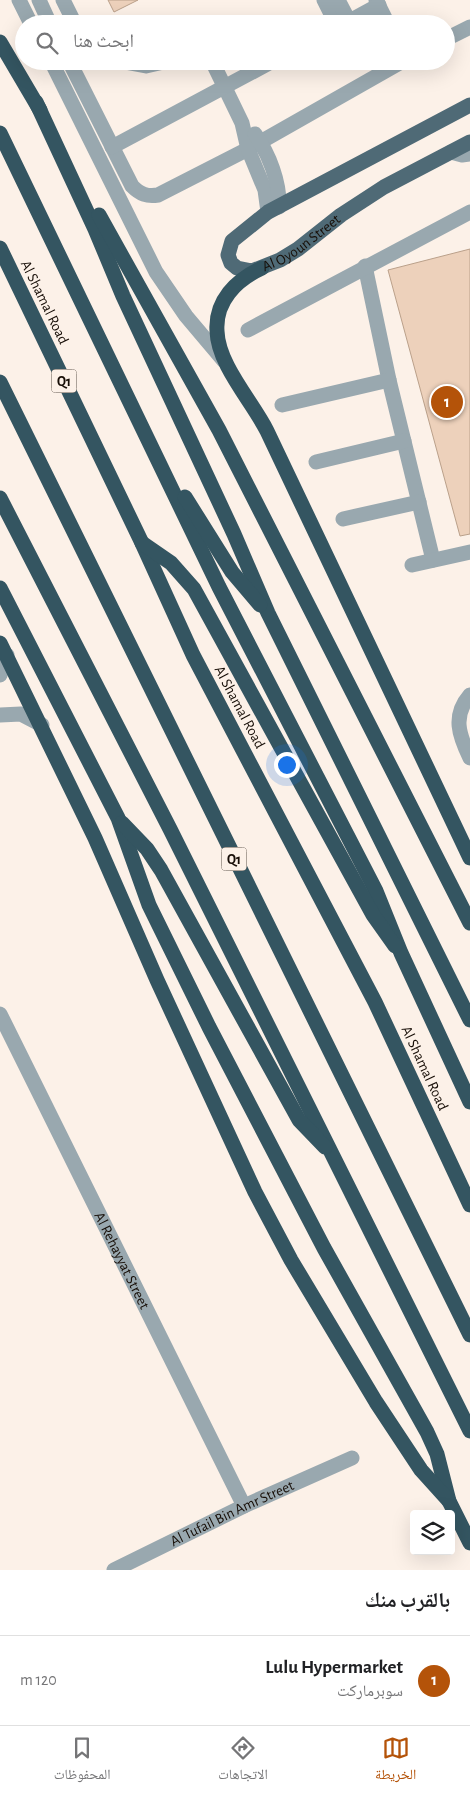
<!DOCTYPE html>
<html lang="ar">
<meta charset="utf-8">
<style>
body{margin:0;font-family:"Alegreya Sans","Noto Naskh Arabic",sans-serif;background:#f6f6f6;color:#202124;direction:rtl}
.controls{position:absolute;right:15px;bottom:15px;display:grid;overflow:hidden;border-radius:5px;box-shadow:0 5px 20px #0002}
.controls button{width:45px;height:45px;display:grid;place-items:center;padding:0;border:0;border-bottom:1px solid #e0e0e0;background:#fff;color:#202124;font:25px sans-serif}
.you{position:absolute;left:286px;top:764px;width:18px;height:18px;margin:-12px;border:4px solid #fff;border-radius:50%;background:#1a73e8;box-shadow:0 0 0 8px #1a73e833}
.badge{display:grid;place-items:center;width:32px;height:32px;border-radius:50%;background:#b45309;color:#fff;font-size:16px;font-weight:700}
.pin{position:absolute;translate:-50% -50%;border:2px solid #fff;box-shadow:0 1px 5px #0006}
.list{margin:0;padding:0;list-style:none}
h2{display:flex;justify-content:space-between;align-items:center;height:65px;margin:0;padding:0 20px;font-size:21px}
h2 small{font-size:16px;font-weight:400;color:#757577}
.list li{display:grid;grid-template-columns:32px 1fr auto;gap:15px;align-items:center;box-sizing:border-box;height:90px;padding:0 20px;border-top:1px solid #e0e0e0}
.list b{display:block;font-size:19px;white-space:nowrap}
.list p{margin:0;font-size:16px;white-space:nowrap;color:#757577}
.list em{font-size:16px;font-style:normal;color:#757577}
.icon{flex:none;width:28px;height:28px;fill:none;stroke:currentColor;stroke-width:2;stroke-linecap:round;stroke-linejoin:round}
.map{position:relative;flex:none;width:470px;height:1570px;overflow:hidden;direction:ltr}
.search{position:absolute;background:#fff;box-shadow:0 5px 20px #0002;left:15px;right:15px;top:15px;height:55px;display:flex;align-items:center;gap:12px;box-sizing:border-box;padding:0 18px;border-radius:28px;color:#757577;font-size:19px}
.sheet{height:155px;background:#fff}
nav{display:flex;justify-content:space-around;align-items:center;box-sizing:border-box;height:70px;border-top:1px solid #e0e0e0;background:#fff;font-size:14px;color:#757577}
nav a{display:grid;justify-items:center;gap:2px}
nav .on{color:#b45309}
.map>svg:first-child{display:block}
</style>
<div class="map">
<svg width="470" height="1570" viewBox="0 0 470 1570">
<rect width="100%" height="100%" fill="#fcf1e8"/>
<!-- building -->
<g fill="#edd1bb" stroke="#baa08a">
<path d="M108,0h30l-24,12z"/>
<path d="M470,249v285l-10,2 -72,-266z"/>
</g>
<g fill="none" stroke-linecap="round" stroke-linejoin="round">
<!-- minor -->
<g stroke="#99a8af" stroke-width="15">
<path d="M19,0l12,24"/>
<path d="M39,0l11,24"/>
<path d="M63,0l12,24"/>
<path d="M324,0l12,24"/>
<path d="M338,0l11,21"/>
<path d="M376,0l12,24"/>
<path d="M344,24l35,-19"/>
<path d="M446,39l24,-12"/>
<path d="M51,61l105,211 30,44 38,45"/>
<path d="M69,61l63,125c8,8 15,11 26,9l90,-46 155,-88"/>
<path d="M119,61l27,5 22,-5"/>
<path d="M212,61l30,62 6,26 17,41 3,22"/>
<path d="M255,134c14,20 25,48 24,73"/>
<path d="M112,147l161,-86"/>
<path d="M451,152l11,3 8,-1"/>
<path d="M365,266l24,114 44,180"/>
<path d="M248,330l222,-118"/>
<path d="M282,405l107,-25"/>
<path d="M316,462l88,-21"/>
<path d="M343,519l76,-17"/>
<path d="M412,565l58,-13"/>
<path d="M0,675l7,-20"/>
<path d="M470,695c-18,21 -11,40 0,63"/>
<path d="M0,715l21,-1 21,11"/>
<path id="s1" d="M0,1014l244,492"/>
<path id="s2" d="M114,1570l130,-64 108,-48"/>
</g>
<!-- major -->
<path stroke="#4f6a76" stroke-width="15" id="s3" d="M470,105l-202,107 -36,29 -4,14 3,8 6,5 15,3 28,-11 18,-11 43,-34 43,-28 86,-45"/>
<!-- highway -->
<g stroke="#345561" stroke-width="15">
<path d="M0,42l40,68"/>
<path d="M36,102l59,127 28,67 111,238 34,79 202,407"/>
<path d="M0,133l219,454 157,304 25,62 69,149"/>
<path d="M99,215l120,215 251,493"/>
<path d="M0,248l142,295 51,112 182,347 95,203"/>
<path d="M262,268c-26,12 -47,33 -45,63 1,34 35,70 50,100 69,142 135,285 203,427"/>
<path d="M0,382l470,953"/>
<path d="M185,497l47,75 28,33"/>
<path d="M0,498l170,331 300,602"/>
<path d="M142,543l29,20 23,26 179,326 22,31"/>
<path d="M0,588l118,230 31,87 60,122 115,221 103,184 10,22 12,47 21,42"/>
<path d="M0,643l95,195 62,142 98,212 36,68 85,142 45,68 28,31"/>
<path d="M122,823l25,26 14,21 138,250 26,27"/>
</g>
</g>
<g text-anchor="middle" stroke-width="4" stroke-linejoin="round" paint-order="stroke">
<!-- shield labels -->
<g fill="#fcf1e8" stroke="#5c524a" stroke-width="1">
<rect x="51.5" y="369.5" width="25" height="23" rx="4"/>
<rect x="221.5" y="847.5" width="25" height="23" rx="4"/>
</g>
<g font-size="14" font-weight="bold" fill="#170e07">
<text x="64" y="386">Q1</text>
<text x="234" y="864">Q1</text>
</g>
<!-- street labels -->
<g font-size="15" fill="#170e07" stroke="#fcf1e8">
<text dy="5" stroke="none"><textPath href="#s3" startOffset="378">Al Oyoun Street</textPath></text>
<text transform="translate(45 302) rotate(64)" y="5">Al Shamal Road</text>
<text transform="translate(240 707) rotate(62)" y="5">Al Shamal Road</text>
<text transform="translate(425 1068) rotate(65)" y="5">Al Shamal Road</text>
<text dy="5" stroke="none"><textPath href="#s1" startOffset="275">Al Rehayyat Street</textPath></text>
<text dy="5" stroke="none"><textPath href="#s2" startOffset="131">Al Tufail Bin Amr Street</textPath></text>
</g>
</g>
</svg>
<div class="controls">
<button><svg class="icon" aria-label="layers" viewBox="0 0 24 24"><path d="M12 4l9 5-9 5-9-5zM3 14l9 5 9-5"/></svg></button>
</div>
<div class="you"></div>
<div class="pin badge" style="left:447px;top:402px">1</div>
<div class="search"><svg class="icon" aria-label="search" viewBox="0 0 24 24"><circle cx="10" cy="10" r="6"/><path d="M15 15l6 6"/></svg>ابحث هنا</div>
</div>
<section class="sheet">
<h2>بالقرب منك<small></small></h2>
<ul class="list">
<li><span class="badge">1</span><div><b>Lulu Hypermarket</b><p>سوبرماركت</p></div><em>120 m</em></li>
</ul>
</section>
<nav>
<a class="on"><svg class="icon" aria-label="map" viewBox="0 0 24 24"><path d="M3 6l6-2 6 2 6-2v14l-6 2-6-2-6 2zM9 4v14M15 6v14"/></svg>الخريطة</a>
<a><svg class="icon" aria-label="directions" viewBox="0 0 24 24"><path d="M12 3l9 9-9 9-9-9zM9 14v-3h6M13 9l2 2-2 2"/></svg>الاتجاهات</a>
<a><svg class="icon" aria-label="saved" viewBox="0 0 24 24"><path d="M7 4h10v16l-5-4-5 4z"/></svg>المحفوظات</a>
</nav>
